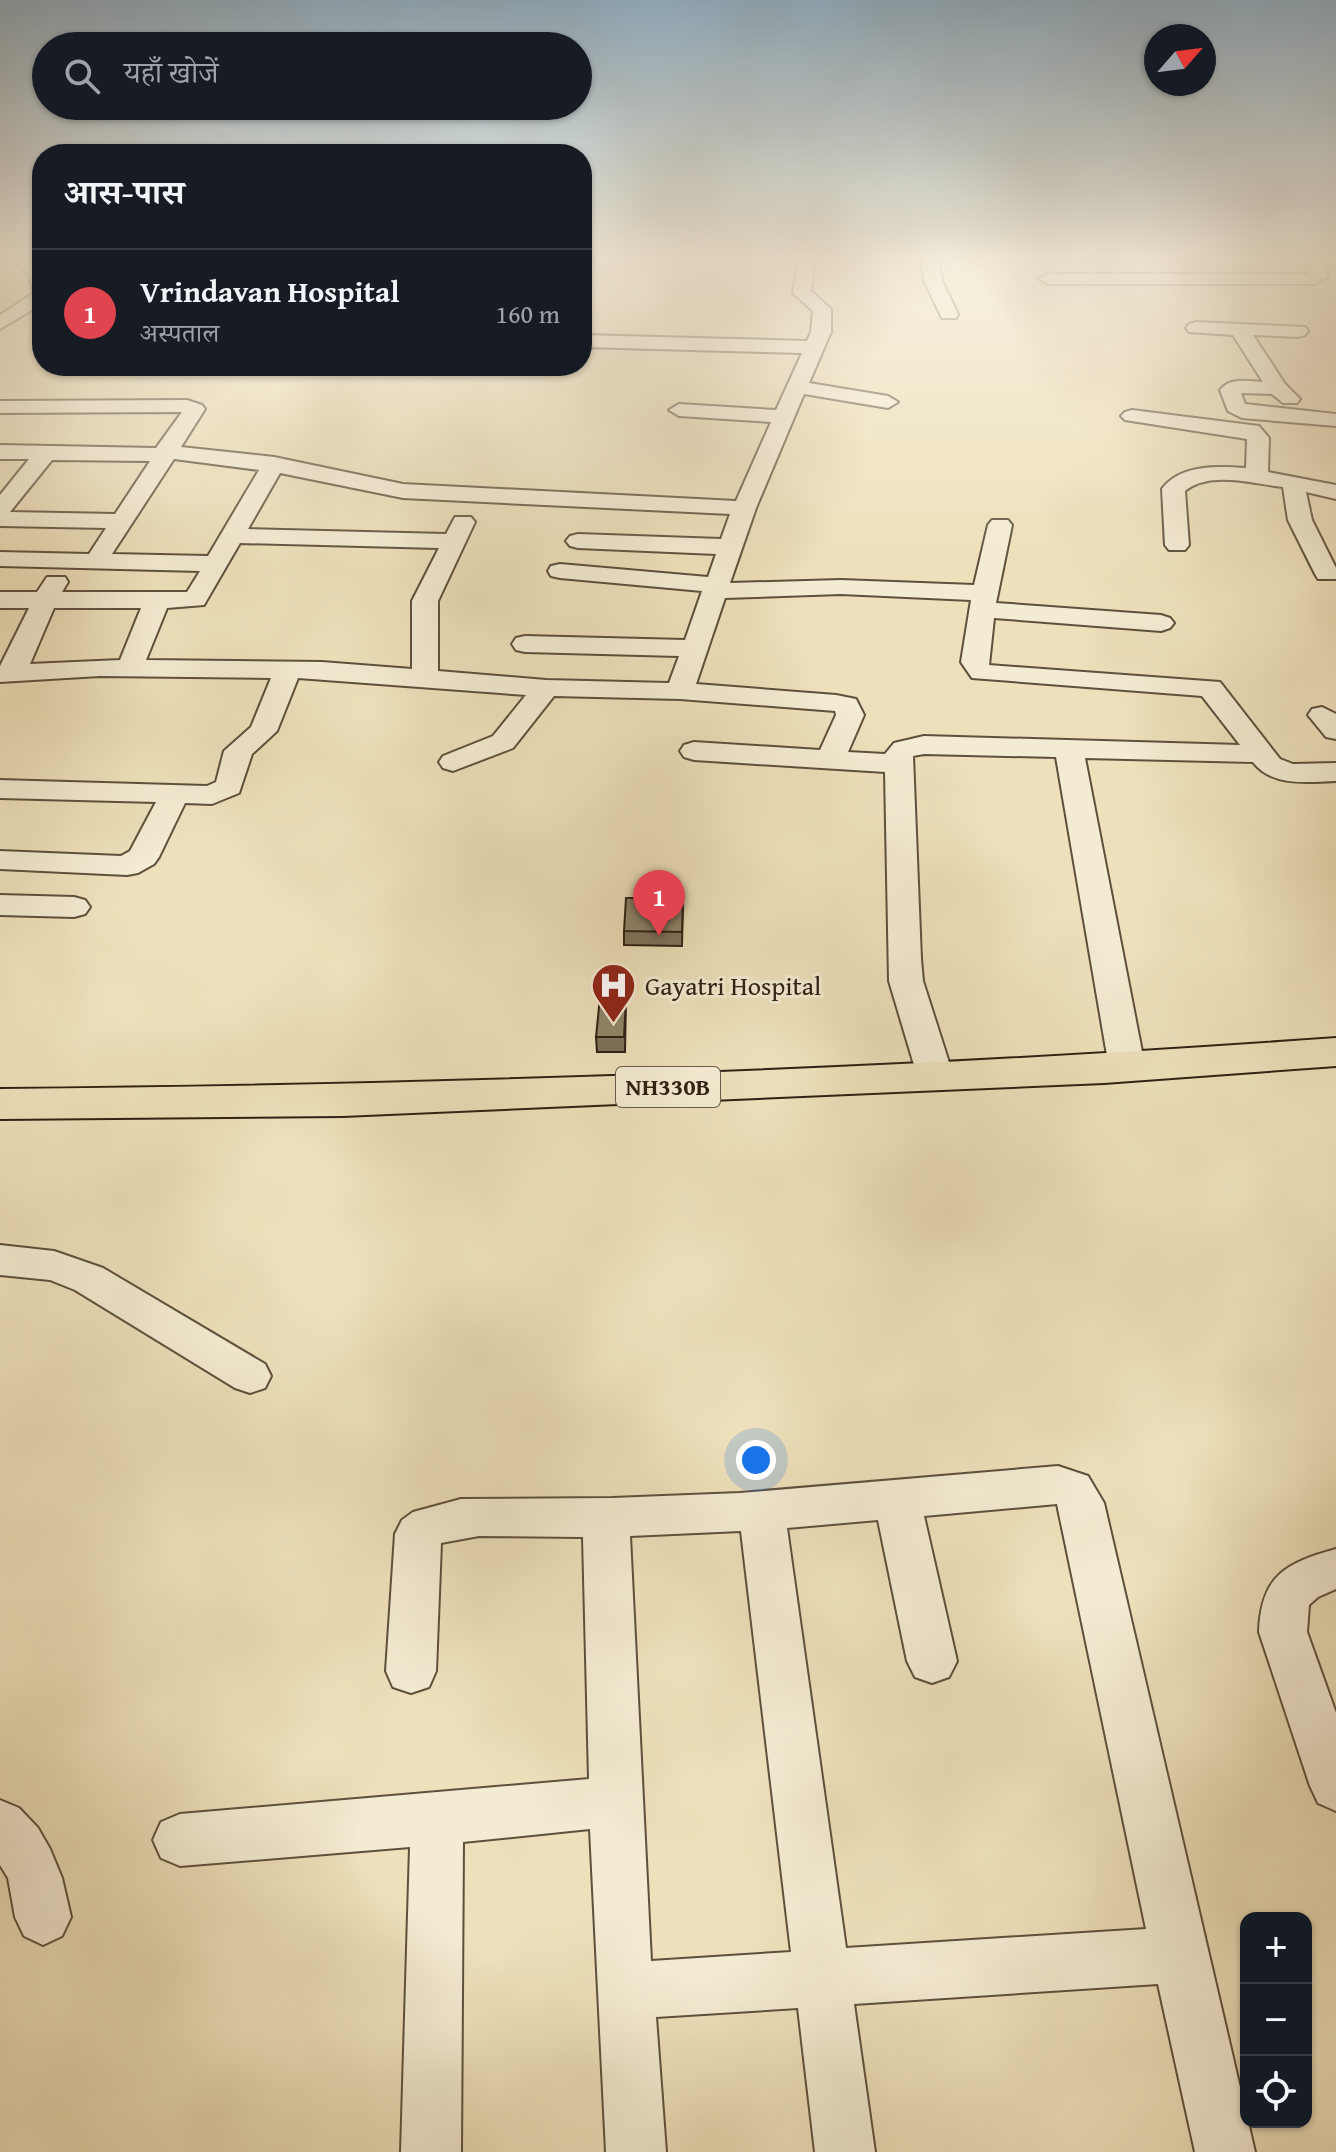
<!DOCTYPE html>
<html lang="hi">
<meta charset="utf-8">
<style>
body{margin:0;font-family:"Gentium Book Plus","Noto Serif Devanagari",serif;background:#242831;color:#f1f3f6}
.controls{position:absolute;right:24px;bottom:24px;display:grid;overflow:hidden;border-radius:16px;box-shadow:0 2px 6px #0004}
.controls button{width:72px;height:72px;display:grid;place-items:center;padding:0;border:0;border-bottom:2px solid #363941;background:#171b24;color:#f1f3f6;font:40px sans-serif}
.compass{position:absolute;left:1144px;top:24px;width:72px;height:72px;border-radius:50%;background:#171b24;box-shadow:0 2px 6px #0004;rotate:62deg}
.you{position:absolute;left:756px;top:1460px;width:28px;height:28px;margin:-20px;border:6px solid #fff;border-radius:50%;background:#1a73e8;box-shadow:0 0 0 12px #1a73e833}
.badge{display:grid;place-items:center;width:52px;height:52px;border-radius:50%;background:#ea580c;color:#fff;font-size:26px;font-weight:700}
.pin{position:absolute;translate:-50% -66px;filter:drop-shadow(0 2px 4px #0008)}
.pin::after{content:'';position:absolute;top:42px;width:28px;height:24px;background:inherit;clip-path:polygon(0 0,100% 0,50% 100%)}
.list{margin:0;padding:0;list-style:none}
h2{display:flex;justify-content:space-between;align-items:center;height:104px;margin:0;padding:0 32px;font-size:34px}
h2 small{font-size:26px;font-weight:400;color:#9ea1a6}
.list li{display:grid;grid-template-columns:52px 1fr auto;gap:24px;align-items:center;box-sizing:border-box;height:128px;padding:0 32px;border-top:2px solid #363941}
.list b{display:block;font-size:30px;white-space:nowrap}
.list p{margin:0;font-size:26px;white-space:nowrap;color:#9ea1a6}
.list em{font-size:26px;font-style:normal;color:#9ea1a6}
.icon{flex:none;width:44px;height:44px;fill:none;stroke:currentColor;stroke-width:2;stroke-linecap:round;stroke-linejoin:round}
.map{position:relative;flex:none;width:1336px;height:2152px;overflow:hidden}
.search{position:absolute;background:#171b24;box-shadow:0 2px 6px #0004;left:32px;top:32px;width:560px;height:88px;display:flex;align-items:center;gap:20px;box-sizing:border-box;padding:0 28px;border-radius:44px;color:#9ea1a6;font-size:30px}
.panel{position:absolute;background:#171b24;box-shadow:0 2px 6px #0004;left:32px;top:144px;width:560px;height:232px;border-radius:32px}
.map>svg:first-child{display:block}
</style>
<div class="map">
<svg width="1336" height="2152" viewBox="0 0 1336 2152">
<rect width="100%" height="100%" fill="#ede0ba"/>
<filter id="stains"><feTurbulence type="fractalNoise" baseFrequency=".0025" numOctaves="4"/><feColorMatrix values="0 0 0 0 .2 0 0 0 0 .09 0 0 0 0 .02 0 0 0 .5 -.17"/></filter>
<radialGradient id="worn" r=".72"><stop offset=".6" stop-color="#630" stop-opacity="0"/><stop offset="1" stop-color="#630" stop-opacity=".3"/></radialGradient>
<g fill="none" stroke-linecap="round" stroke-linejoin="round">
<defs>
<g id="minor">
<path d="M12,258h20l10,9v37l-42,25v-14l34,-22 -6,-20z"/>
<path d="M798,258h18l-5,33 20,18v23l-22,51 79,13 10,6 -10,6 -84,-14 -48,114 -26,75 111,-3 133,5 14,-60 4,-5h16l4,5 -16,78 165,12 9,3 4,5 -4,5 -9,3 -167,-13 -5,47 231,17 60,77 13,5 43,-1v18c-28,1 -64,6 -83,-19l-168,-4 60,309 -5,8 -13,4 -13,-4 -5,-8 -53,-310 -132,-3 -11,2 8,203 2,22 30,94 -5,8 -13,4 -13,-4 -5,-8 -28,-94 -4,-209 -191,-12 -10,-3 -4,-6 4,-6 10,-3 126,8 16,-35 -1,-4 -155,-12 -126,-3 -41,52 -60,23 -10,-3 -4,-6 4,-6 50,-20 33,-41 -228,-17 -21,53 -25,23 -13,39 -27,11 -27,-1 -26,54 -5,7 -16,9 -11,2 -127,-6v-18l121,5 9,-5 26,-49 -156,-4v-18l207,6 9,-4 8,-31 27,-24 20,-49 -171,-2 -100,6v-16l29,-58h-29v-16h37l10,-15h18l3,5 -6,10h125l13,-21 -200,-5v-14l89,2 17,-26 -106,-2v-31l29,-36h-29v-14l156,3 26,-36 -182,1v-12l187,-1 15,5 3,4 -24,38 93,10 129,27 333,17 35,-79 -92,-6 -10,-6 10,-6 97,6 26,-57 -220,-6v-12l225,6 4,-9 2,-21 -20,-18zM174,459l85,11 -51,86 -96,-2zM52,460l98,1 -35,53 -105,-2zM280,473l123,25 327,16 -9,25 -143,-5 -8,2 -4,5 4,5 8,2 138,6 -8,23 -148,-13 -9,2 -3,5 3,5 9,2 142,13 -17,49 -160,-4 -9,2 -4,6 4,6 9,2 154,4 -10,27 -123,-3 -108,-9v-70l37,-79 -4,-5h-16l-9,17 -198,-5zM240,543l199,5 -27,53v68l-90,-7 -176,-2 21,-52 37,-3zM841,594l130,6 -10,62 11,16 230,18 38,49 -316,-9 -30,7 -9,11 -37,-2 16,-37 -8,-16 -20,-4 -140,-11 29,-86zM54,608h87l-21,52 -90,4z"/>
<path d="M921,258h18l3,23 16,33 -2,4h-14l-2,-4 -16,-33z"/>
<path d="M1315,262l6,1 7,14 -13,7h-267l-9,-5 9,-5h261l-3,-7z"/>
<path d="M1196,322l109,5 3,4 -3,4 -7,2 -45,-2 32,49 15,15 -3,4h-14l-11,-9 -31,-1 4,11 91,10v12l-94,-8 -14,-7 -8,-21c10,-13 28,-9 43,-8l-30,-47 -44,-3 -3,-4 3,-4z"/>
<path d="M1132,410l127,16 10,12 -1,34 68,13v14l-30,-7 6,28 24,48v11h-18l-3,-5 -27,-54 -5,-33 -8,-1c-28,-4 -67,-14 -90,5l4,54 -4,5h-16l-4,-5 -3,-56c18,-25 56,-23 84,-21l1,-29 -122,-19 -4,-4 4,-4z"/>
<path d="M1322,707l14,7v25l-10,-2 -18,-22 4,-6z"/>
<path d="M0,895l74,2 11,3 5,7 -5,7 -11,3 -74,-2z"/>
<path d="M0,1245l54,6 49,17 162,96 6,12 -6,12 -15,5 -15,-5 -160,-98 -25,-10 -50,-5z"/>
<path d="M1058,1466l30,10 16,27 151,649h-60l-37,-168 -304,20 21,148h-60l-17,-144 -142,9 10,135h-60l-16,-323 -127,13 -2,310h-60l9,-305 -230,19 -19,-8 -8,-18 8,-18 19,-8 409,-35 -6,-242 -104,-1 -38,7 -5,128 -7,16 -18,6 -18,-6 -7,-16 9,-137 7,-14 11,-8 48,-13 151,-1 128,-5zM1057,1504l89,425 -300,19 -59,-420 91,-8 29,141 8,16 17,6 17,-6 8,-16 -33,-145zM741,1531l50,421 -140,9 -21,-425z"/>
<path d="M1336,1549v40l-18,8 -9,8 -2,27 29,81v98l-18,-8 -8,-17 -51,-154c2,-57 27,-69 77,-83z"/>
<path d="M0,1800l19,8 19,20 12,21 12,29 9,39 -9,19 -19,9 -19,-9 -9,-19 -7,-39 -8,-13z"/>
</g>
<path id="highway" d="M1336,1038v28l-232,17 -761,33 -343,3v-30c446,-4 892,-19 1336,-51z"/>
</defs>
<!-- minor casing -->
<use href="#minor" stroke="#5e503d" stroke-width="4"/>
<!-- highway casing -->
<use href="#highway" stroke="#2e2013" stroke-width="4"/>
<!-- minor -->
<use href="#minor" fill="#f3ebd2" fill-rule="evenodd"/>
<!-- highway -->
<use href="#highway" fill="#ede0ba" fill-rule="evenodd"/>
</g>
<!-- wall -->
<g fill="#7d725b" stroke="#2e2013" stroke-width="2">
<path d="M683,898l-1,48 -58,-1v-14z"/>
<path d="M626,998l-1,54h-28l-1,-15z"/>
</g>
<!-- building -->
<g fill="#91846a" stroke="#2e2013" stroke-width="2">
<path d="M626,898h57l-1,34 -58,-1z"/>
<path d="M600,997l26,1 -2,39h-28z"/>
</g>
<!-- sky -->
<linearGradient id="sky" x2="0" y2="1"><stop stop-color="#90acbf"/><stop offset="0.46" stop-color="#f7f1e0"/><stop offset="1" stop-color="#f7f1e0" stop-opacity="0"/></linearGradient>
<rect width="1336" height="560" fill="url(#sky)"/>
<!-- icons -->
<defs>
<symbol id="hospital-pin" viewBox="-11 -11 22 30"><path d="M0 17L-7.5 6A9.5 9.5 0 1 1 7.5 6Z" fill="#8f2418" stroke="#f3ebd2"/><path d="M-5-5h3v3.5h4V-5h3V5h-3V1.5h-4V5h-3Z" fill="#fff"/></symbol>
</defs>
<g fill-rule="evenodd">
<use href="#hospital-pin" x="588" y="960" width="51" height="69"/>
</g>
<g text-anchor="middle" stroke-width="6" stroke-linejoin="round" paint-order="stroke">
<!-- shield labels -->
<rect fill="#f3ebd2" stroke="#695d4c" stroke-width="2" x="616" y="1067" width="104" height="40" rx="6"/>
<g font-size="24" font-weight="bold" fill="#2e2013">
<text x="668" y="1095">NH330B</text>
</g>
<!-- poi labels -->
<g font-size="26" fill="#2e2013" stroke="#f3ebd2" text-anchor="start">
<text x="645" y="995">Gayatri Hospital</text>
</g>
</g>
<rect width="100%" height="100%" filter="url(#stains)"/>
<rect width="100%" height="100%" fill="url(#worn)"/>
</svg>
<div class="controls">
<button>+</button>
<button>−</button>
<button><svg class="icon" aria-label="locate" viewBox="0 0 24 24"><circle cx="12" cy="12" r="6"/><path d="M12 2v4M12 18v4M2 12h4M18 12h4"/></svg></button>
</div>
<svg class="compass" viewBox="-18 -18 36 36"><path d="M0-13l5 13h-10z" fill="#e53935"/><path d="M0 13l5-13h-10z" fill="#9ea1a6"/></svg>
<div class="you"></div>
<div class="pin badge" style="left:659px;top:936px;background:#e0444e">1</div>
<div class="search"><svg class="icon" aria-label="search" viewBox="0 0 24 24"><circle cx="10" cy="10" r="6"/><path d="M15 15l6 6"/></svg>यहाँ खोजें</div>
<section class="panel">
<h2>आस-पास<small></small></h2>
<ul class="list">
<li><span class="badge" style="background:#e0444e">1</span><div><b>Vrindavan Hospital</b><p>अस्पताल</p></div><em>160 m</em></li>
</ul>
</section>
</div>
